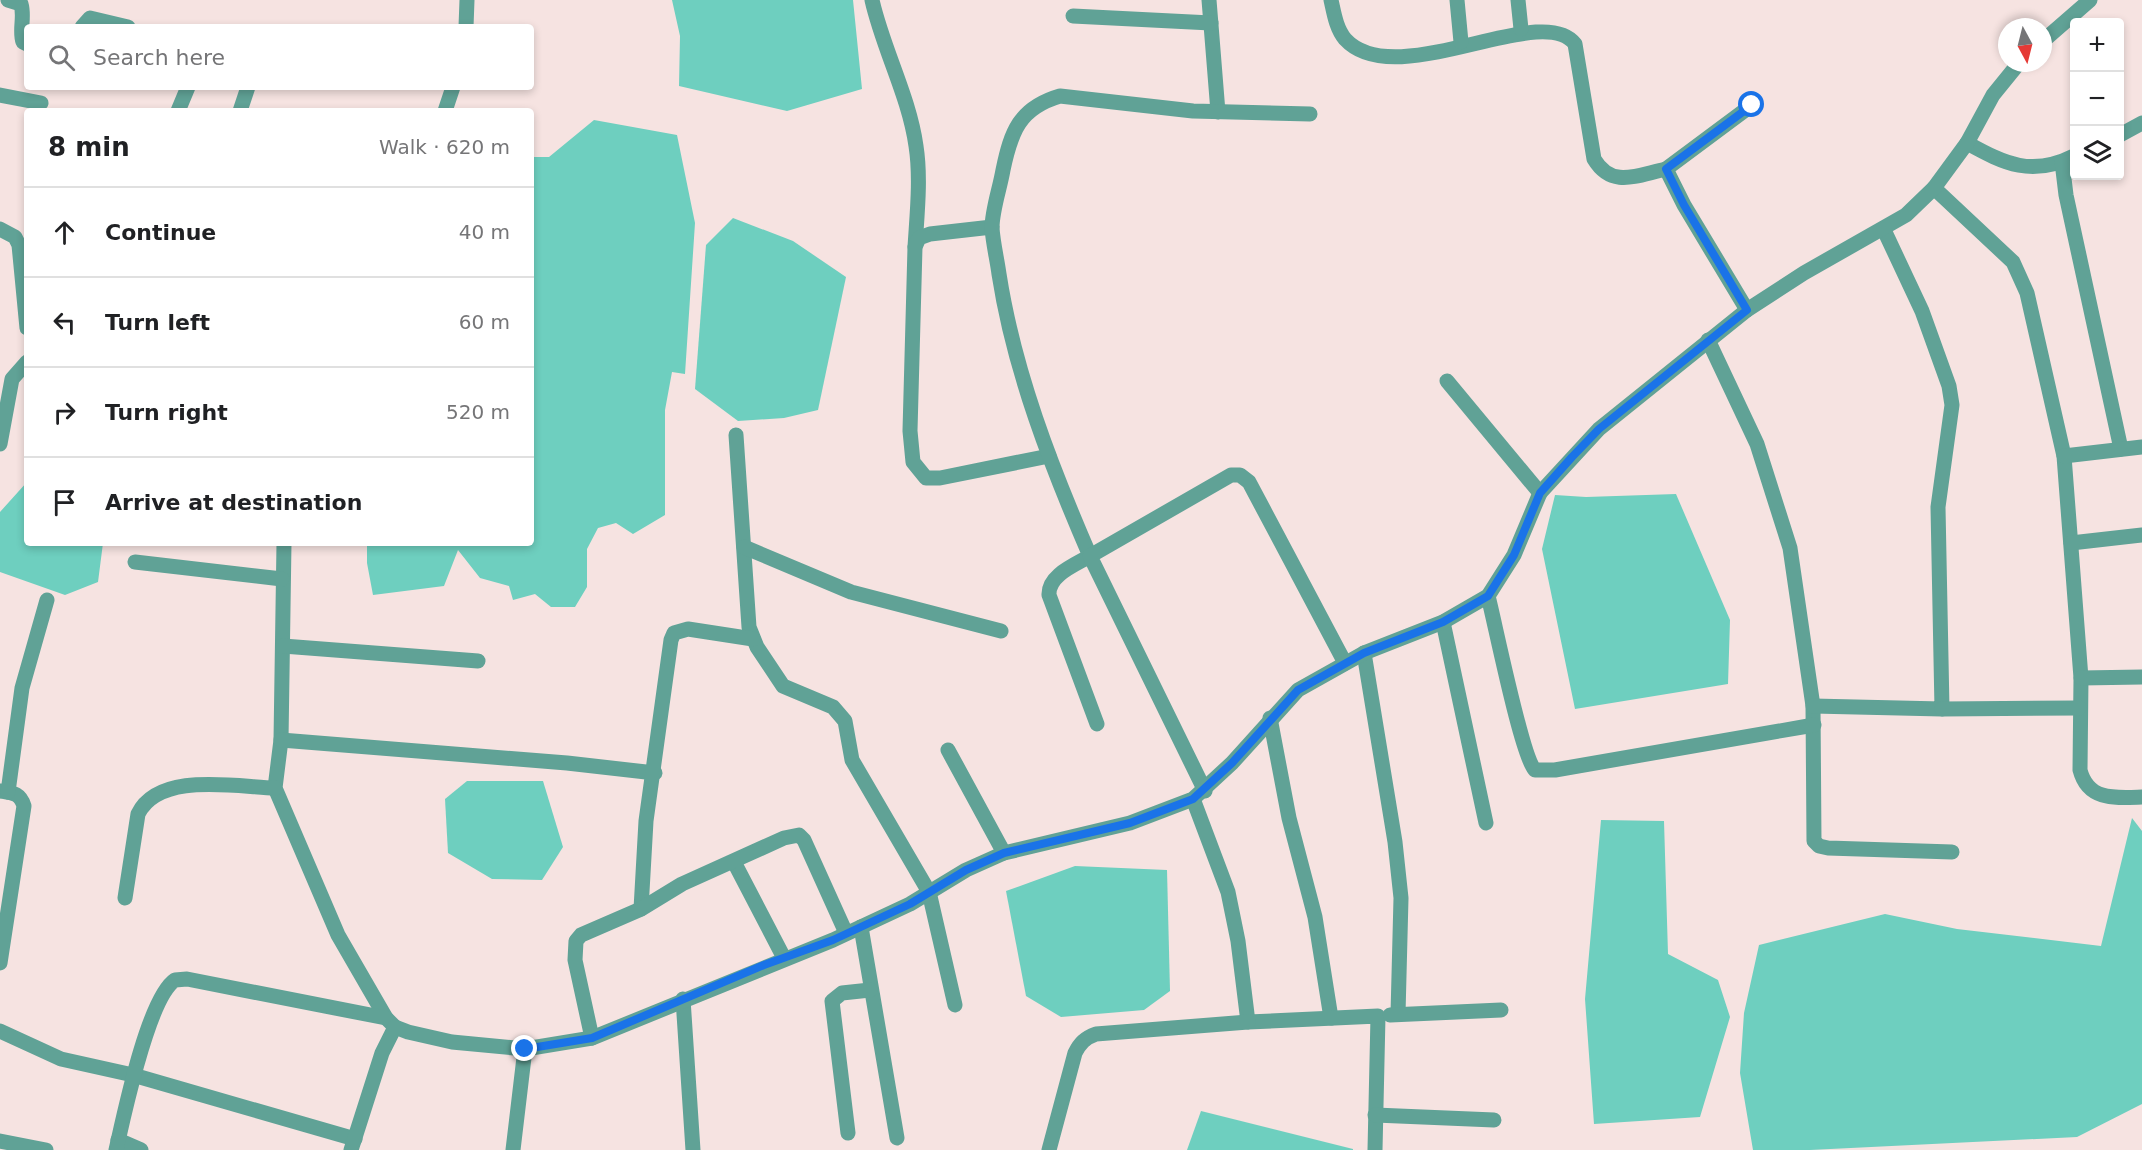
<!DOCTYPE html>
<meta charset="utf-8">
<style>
body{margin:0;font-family:"DejaVu Sans",sans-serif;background:#f6f6f6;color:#202124}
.controls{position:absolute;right:18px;top:18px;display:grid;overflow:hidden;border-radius:6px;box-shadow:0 3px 9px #0003}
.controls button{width:54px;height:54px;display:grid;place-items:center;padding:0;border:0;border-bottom:2px solid #e0e0e0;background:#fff;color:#202124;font:30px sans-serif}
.compass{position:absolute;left:1998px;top:18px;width:54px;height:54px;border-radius:50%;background:#fff;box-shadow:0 3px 9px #0003;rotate:173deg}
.stop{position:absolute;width:18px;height:18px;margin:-14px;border:4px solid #1a73e8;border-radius:50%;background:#fff}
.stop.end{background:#1a73e8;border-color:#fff;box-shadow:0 2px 6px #0008}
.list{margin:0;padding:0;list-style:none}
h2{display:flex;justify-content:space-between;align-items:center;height:78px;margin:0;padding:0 24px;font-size:26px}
h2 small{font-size:20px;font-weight:400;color:#757577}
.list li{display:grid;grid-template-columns:39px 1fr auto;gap:18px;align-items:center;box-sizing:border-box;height:90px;padding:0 24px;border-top:2px solid #e0e0e0}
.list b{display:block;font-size:22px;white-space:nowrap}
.list em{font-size:20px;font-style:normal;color:#757577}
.icon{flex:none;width:33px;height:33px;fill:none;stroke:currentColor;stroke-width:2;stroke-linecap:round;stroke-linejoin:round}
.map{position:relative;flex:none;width:2142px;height:1150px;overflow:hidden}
.search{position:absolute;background:#fff;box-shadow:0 3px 9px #0003;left:24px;top:24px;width:510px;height:66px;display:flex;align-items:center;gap:15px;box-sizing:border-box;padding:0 21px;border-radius:6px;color:#757577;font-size:22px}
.panel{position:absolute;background:#fff;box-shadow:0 3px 9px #0003;left:24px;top:108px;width:510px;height:438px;border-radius:6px}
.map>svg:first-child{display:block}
</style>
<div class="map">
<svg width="2142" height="1150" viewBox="0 0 2142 1150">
<rect width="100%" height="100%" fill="#f6e3e1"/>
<!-- water -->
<g fill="#6ecfbf">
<path d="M672,0h181l9,89 -75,22 -108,-25 1,-50z"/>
<path d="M594,120l83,15 18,88 -10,151 -13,-2 -7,38v105l-32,19 -17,-11 -18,5 -11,21v38l-12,20h-24l-16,-13 -22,6 -4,-14 -29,-8 -22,-28 -14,36 -71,9 -6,-32v-20h164v-386h18z"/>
<path d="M733,218l60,23 53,36 -28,133 -34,8 -46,3 -43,-32 11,-144z"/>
<path d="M27,482v61h76l-5,39 -33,13 -65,-23v-60z"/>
<path d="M1676,494l54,126 -2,64 -153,25 -33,-160 13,-54 31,2z"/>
<path d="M467,781h76l20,66 -21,33 -50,-1 -44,-26 -3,-54z"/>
<path d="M2132,818l10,13v273l-65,33 -267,13h-57l-13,-77 4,-60 15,-68 126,-31 72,15 144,17z"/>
<path d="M1601,820l63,1 4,133 50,26 12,37 -30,100 -106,7 -9,-125z"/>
<path d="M1075,866l92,4 3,121 -26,19 -83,7 -35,-21 -20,-105z"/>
<path d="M1201,1111l152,38v1h-166z"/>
</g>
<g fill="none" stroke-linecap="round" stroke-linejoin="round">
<!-- minor -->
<g stroke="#60a296" stroke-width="15">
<path d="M8,0l13,4c4,13 -2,26 2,38l4,2"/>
<path d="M872,0c11,49 37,96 44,146 5,32 1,68 -1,101"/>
<path d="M1209,0l9,112"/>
<path d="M1331,0c3,13 5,28 14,39 50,55 197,-39 230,5l19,115c18,30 43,16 72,10l18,36 63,105"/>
<path d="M1457,0l4,42"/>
<path d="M1518,0l3,29"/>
<path d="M1073,16l138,7"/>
<path d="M82,27l8,-9 38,9"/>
<path d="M466,27l1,-27"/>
<path d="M2043,41l47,-41"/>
<path d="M0,95l41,8"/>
<path d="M178,111l10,-24"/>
<path d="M240,111l8,-24"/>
<path d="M445,111l8,-24"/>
<path d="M2120,135l22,-12"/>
<path d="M1967,143c38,21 65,34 107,13"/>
<path d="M2062,162l4,33 55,254"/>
<path d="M1666,169l86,-64"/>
<path d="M1934,188l79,74 14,31 37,163 17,222 -1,92c8,31 35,28 62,27"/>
<path d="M992,227l-62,7 -11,4 -4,9 -5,184 3,31 13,16h14l109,-22"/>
<path d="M0,229l15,8 4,8 8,83"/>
<path d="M1708,340l49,104 33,104 23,158 1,135 5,5 9,2 124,4"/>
<path d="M1447,381l93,112"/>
<path d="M736,435l13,192 8,20 26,39 50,21 12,14 7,39 77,132 26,113"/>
<path d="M0,444l12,-65 15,-17"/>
<path d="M2064,456l78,-9"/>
<path d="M284,543l-3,197 -6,48 63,147 48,83 9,9"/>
<path d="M2071,543l71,-8"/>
<path d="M744,547l107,45 150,39"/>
<path d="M135,562l147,17"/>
<path d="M1488,596c7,27 34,162 47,174h20l259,-45"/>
<path d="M1443,622l43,201"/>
<path d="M283,646l195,15"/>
<path d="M1364,653l31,189 6,56 -3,116"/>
<path d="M2081,678l61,-1"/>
<path d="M1813,706l129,3 -4,-202 14,-102 -3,-19 -27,-75 -38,-81"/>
<path d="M1942,709l137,-1"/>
<path d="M1270,718l19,100 26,99 16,101"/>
<path d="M1097,724l-48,-129c-1,-20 26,-30 41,-39 -39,-90 -76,-185 -91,-282 -2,-15 -6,-31 -7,-46 0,-18 8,-40 11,-58 8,-38 16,-62 57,-74l133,15 117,3"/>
<path d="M281,740l286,23 88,10"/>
<path d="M948,750l56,103"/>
<path d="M0,791c13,2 20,2 24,15l-24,157"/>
<path d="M1205,791l-115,-235 141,-81h9l9,7 96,181"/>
<path d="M8,792l14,-104 25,-88"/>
<path d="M1193,799l35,93 10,49 10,81 130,-6 -3,134"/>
<path d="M734,862l50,96"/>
<path d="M125,898l13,-84c21,-43 98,-27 137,-26"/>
<path d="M641,909l5,-88 25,-181 3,-7 14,-4 65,10"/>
<path d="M861,927l36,211"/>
<path d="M683,999l10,151"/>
<path d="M1390,1015l111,-5"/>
<path d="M0,1031l61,28 72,16 222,64"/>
<path d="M592,1038l-17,-78 1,-19 5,-6 60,-26 41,-25 102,-46 15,-3 5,5 42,93"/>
<path d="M1375,1115l119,5"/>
<path d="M848,1133l-16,-132 10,-8 28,-3"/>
<path d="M118,1140l23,10"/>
<path d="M0,1141l46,9"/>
<path d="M116,1150c8,-35 32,-152 59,-170l12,-1 199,39"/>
<path d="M351,1150l31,-97 13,-26 13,5 44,10 73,7 67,-11 241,-98 77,-36 56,-34 38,-17 126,-30 63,-24 39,-36 66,-73 66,-37 79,-31 45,-26 26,-41 26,-62 59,-64 148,-119 57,-37 102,-58 28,-27 33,-45 26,-48 26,-32"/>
<path d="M513,1150l12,-101"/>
<path d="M1049,1150l26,-97c5,-10 10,-15 21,-19l152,-12"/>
</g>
</g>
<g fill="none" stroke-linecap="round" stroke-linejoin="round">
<!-- route -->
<path stroke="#1a73e8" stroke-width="8" d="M525,1049l67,-11 172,-73 69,-25 77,-36 56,-34 38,-17 126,-30 63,-24 39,-36 66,-73 66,-37 79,-31 45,-26 26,-41 26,-62 32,-36 27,-28 148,-119 -63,-105 -18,-36 86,-64"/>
</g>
</svg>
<div class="controls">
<button>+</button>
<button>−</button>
<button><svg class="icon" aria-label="layers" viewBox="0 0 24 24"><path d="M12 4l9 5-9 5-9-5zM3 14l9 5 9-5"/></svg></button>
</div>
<svg class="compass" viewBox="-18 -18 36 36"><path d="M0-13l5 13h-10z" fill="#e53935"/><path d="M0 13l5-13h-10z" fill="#757577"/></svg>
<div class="stop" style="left:1752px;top:105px"></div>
<div class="stop end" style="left:525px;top:1049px"></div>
<div class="search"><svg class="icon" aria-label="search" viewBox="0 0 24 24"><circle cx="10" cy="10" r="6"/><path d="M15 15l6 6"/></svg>Search here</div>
<section class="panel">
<h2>8 min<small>Walk · 620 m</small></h2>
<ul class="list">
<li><svg class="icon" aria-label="ahead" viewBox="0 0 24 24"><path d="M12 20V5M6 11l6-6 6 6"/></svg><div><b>Continue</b></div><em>40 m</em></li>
<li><svg class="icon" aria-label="left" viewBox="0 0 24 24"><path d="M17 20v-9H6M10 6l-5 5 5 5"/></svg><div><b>Turn left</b></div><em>60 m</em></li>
<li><svg class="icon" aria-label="right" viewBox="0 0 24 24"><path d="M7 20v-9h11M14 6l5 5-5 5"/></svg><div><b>Turn right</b></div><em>520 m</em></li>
<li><svg class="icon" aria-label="arrive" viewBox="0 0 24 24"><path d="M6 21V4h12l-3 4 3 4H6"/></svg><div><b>Arrive at destination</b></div></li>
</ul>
</section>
</div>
